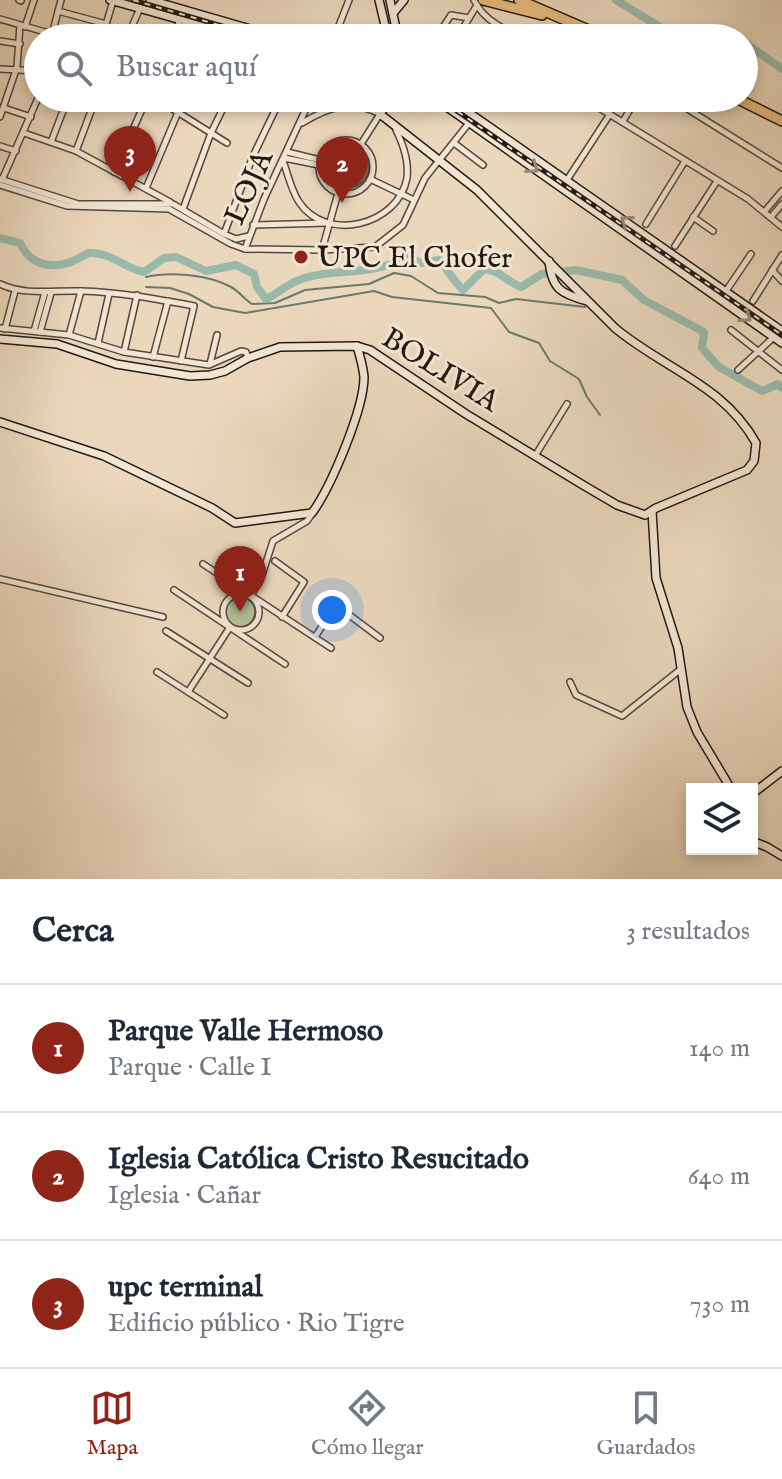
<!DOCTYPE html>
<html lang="es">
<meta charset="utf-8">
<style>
body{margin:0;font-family:"IM FELL English",serif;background:#f2f2f3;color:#1f2937}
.controls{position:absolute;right:24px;bottom:24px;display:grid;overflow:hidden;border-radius:0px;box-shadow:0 4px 12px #0003}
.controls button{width:72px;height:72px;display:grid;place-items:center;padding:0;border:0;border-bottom:2px solid #e0e1e3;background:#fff;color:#1f2937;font:40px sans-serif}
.you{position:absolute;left:332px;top:610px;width:28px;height:28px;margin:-20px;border:6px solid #fff;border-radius:50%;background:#1a73e8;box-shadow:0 0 0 12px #1a73e833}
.badge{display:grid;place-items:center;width:52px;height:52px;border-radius:50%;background:#8f2418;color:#fff;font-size:26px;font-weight:700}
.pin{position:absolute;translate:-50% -66px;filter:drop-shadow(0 2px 4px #0008)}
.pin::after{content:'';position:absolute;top:42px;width:28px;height:24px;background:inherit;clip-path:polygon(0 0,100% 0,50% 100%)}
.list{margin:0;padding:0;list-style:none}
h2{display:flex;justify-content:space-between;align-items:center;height:104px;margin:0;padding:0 32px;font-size:34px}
h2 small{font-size:26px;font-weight:400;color:#747a83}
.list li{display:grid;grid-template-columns:52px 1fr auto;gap:24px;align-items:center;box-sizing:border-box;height:128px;padding:0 32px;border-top:2px solid #e0e1e3}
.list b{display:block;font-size:30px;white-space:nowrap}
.list p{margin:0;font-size:26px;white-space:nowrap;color:#747a83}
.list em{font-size:26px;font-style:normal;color:#747a83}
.icon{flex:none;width:44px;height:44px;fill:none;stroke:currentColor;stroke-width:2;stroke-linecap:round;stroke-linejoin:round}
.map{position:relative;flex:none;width:782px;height:879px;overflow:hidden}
.search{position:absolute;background:#fff;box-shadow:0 4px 12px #0003;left:24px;right:24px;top:24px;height:88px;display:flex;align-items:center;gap:20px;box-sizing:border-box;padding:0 28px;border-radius:44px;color:#747a83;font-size:30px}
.sheet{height:488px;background:#fff}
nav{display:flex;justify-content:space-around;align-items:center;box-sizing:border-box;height:112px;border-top:2px solid #e0e1e3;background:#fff;font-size:22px;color:#747a83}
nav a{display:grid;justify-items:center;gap:4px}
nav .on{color:#8f2418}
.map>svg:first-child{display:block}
</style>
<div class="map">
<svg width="782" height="879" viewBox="0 0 782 879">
<rect width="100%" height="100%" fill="#ebd7bc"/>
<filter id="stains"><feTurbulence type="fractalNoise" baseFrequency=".0025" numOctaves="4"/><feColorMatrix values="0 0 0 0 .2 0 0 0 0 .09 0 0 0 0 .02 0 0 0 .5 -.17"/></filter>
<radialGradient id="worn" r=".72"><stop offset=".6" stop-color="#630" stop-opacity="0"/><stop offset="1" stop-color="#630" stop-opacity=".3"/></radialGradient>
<!-- green -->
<g fill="#b3bf93" stroke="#6a6c52" stroke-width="2">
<circle cx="347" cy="166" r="22"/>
<circle cx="240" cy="612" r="15"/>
</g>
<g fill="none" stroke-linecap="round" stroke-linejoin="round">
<!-- stream -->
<g stroke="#697a6d" stroke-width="2">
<path d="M146,277c25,-6 63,-2 85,10 9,5 13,12 21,17l23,-1 30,-13 64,-6 25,-11 17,3 27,17 47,4 14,6 17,-4 69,8"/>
<path d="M146,287l24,1 19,6 24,13 32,6 129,-22 18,6 99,11 18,24 30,11 11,18 29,18 8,18 13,18"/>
</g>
<!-- river -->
<g stroke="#99baab" stroke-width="8">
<path d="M616,0l62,38"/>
<path d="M744,42l38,27"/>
<path d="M0,238l20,5c10,22 31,27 53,18 6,-2 11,-7 17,-8 21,-1 35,16 54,19l20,-14 12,-1 30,14 30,-6 18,9 3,13 9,12c11,-5 22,-15 33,-19 34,-13 75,-3 106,-23l16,6 18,-3c9,10 14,20 24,30l21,-21c16,1 23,13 37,18l21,-13 34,-4 46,10 22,20 60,32 -2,16 17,19 43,24 16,-7 4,4"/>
</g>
<defs>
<g id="street">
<path d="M19,0l2,1"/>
<path d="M474,0c10,21 31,30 51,38"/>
<path d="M58,11l48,13"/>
<path d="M0,19l66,19"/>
<path d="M25,27l9,-27"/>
<path d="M426,30l9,8"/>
<path d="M51,38l10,-38"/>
<path d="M102,38l11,-37"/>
<path d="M127,38l13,-30"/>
<path d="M172,38l8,-18"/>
<path d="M334,38l15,-38"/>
<path d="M436,38l15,-23 18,3"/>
<path d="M457,38l20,-33"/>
<path d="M0,41l20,3"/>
<path d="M0,69l38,2"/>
<path d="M155,98l72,45"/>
<path d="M583,98l165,101 34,28"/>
<path d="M670,98l112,70"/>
<path d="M4,108l27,9"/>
<path d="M0,117l17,-50 3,-42"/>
<path d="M623,121l14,-23"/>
<path d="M302,123c27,-16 48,-24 78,-9l-19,30"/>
<path d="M24,133l52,18 94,51"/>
<circle cx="346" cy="167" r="27"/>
<path d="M51,142l17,-44"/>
<path d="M454,143l29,22"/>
<path d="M0,146l16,5"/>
<path d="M76,151l20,-53"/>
<path d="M287,152l33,8"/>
<path d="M284,158l35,7"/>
<path d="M283,161c5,13 8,29 16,41 27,41 99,24 108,-24 2,-17 -4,-34 -11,-48"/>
<path d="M114,172l33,-74"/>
<path d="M0,179l78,25h95l51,30 12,5 13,-3"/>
<path d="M370,179l44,21"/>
<path d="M2,180l36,-82"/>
<path d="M567,180l43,-66"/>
<path d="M0,185l67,21 102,3 62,35 14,5 77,1 53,-3 28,-22 22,-47 44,-55"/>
<path d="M146,188l38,-90"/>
<path d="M183,209l28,-76 17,-35"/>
<path d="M765,211l17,-20"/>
<path d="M693,217l20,14"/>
<path d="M771,217l11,-13"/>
<path d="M646,224l39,-63"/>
<path d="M253,225l75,-2"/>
<path d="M224,234l29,-78 28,-58"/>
<path d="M675,246l42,-65"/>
<path d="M245,249l19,-50 47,-101"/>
<path d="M322,250l16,-57"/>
<path d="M772,270l10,11"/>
<path d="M0,284c26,12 53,6 81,7 38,1 76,8 113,15l-13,55"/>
<path d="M726,291l25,-37"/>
<path d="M753,301l29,-46"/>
<path d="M0,328l69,7 55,17 85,13 32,-14 5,1 2,6"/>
<path d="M5,329l10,-38"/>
<path d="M731,330l51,40"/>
<path d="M34,331l11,-39"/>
<path d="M40,332l11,-39"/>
<path d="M69,335l12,-44"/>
<path d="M98,343l11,-49"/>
<path d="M124,352l13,-57"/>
<path d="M153,357l15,-56"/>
<path d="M210,364l7,-29"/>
<path d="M738,370l36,-33"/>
<path d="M535,456l32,-52"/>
<path d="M275,561l29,21 -22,35"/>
<path d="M203,564l128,84"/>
<path d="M0,579l163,38"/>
<path d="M174,590l111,74"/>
<circle cx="241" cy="612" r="18"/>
<path d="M251,596l11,-21 11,-34 34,-20 5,-7"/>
<path d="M166,631l82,52"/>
<path d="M315,637l21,-32 44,33"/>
<path d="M157,672l67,43"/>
<path d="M570,682l6,13 46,21 59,-47"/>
<path d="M188,692l42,-65"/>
</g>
<g id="secondary">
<path d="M110,0l135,38"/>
<path d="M150,0l131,38"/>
<path d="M379,0l9,38"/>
<path d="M390,0l8,38"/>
<path d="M394,12l10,-12"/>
<path d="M434,98l348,245"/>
<path d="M448,98l334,233"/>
<path d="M549,261c3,29 12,32 38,40"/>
<path d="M0,339l57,5 59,20 74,12 20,-1 15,-4 23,-13 32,-11 77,-1 13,4 96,64 117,71 34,20 28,10 11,-7 91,-38 7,-9 2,-18c-33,-59 -92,-74 -141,-115l-138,-138 -97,-76 10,-16"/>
<path d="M0,422l104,34 108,52 23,15 77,-10c19,-26 52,-104 52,-136 -1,-10 -4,-21 -7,-31"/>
<path d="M652,511l4,67 22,70 9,59 10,25 34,57"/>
<path d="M752,794l30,-23"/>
<path d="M752,841l15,6 15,9"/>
</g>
<g id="primary">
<path d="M483,0l59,15"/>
<path d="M519,0l88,38"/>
<path d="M736,98l46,23"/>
</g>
</defs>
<!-- street casing -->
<use href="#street" stroke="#54493c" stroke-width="8"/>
<!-- secondary casing -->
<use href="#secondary" stroke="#221a11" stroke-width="10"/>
<!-- primary casing -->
<use href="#primary" stroke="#221a11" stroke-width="12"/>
<!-- street -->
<use href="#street" stroke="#f2e5d3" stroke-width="5"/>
<!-- secondary -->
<use href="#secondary" stroke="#f2e5d3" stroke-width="7"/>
<!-- primary -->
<use href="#primary" stroke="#e6bc7e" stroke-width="9"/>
<defs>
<g id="rail">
<path d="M133,0l130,38"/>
<path d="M438,98l344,237"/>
</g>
</defs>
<!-- rail casing -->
<use href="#rail" stroke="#221a11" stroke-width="5"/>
<!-- rail -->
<use href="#rail" stroke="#f2e5d3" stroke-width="2" stroke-dasharray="6" stroke-linecap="butt"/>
</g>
<!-- one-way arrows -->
<defs><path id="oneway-chevron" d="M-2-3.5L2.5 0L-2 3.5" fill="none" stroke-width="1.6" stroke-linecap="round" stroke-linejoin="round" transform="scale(2)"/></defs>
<g stroke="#948a7c">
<use href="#oneway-chevron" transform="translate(533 168) rotate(36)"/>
<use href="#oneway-chevron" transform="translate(626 221) rotate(-145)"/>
<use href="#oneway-chevron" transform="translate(746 317) rotate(35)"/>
</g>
<!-- markers -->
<circle fill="#8f2418" stroke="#f2e5d3" stroke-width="3" cx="301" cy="257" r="8"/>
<g text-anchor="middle" stroke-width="6" stroke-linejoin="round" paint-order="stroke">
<!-- street labels -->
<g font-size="30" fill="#221a11" stroke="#f2e5d3">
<text transform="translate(248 187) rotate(-66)" y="10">LOJA</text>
<text transform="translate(441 369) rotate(32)" y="10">BOLIVIA</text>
</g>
<!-- poi labels -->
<g font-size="30" fill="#221a11" stroke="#f2e5d3" text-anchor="start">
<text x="317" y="267">UPC El Chofer</text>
</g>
</g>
<rect width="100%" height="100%" filter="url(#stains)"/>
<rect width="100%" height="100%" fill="url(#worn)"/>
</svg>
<div class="controls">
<button><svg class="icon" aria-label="layers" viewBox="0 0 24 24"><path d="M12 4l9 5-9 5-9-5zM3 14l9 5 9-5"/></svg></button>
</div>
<div class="you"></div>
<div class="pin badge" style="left:240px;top:612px">1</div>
<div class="pin badge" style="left:342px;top:203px">2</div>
<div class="pin badge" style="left:130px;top:192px">3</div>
<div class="search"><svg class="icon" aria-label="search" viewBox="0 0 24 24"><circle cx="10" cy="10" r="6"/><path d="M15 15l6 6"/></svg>Buscar aquí</div>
</div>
<section class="sheet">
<h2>Cerca<small>3 resultados</small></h2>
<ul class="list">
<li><span class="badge">1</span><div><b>Parque Valle Hermoso</b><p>Parque · Calle I</p></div><em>140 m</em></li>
<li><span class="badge">2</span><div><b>Iglesia Católica Cristo Resucitado</b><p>Iglesia · Cañar</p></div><em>640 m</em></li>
<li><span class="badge">3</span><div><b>upc terminal</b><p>Edificio público · Rio Tigre</p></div><em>730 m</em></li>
</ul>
</section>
<nav>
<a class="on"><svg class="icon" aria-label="map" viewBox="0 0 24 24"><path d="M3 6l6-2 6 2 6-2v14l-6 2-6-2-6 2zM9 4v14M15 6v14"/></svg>Mapa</a>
<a><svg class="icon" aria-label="directions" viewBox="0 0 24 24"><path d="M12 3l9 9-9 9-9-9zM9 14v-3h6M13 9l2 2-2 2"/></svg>Cómo llegar</a>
<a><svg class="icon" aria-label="saved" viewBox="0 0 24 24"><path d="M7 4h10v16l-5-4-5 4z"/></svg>Guardados</a>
</nav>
